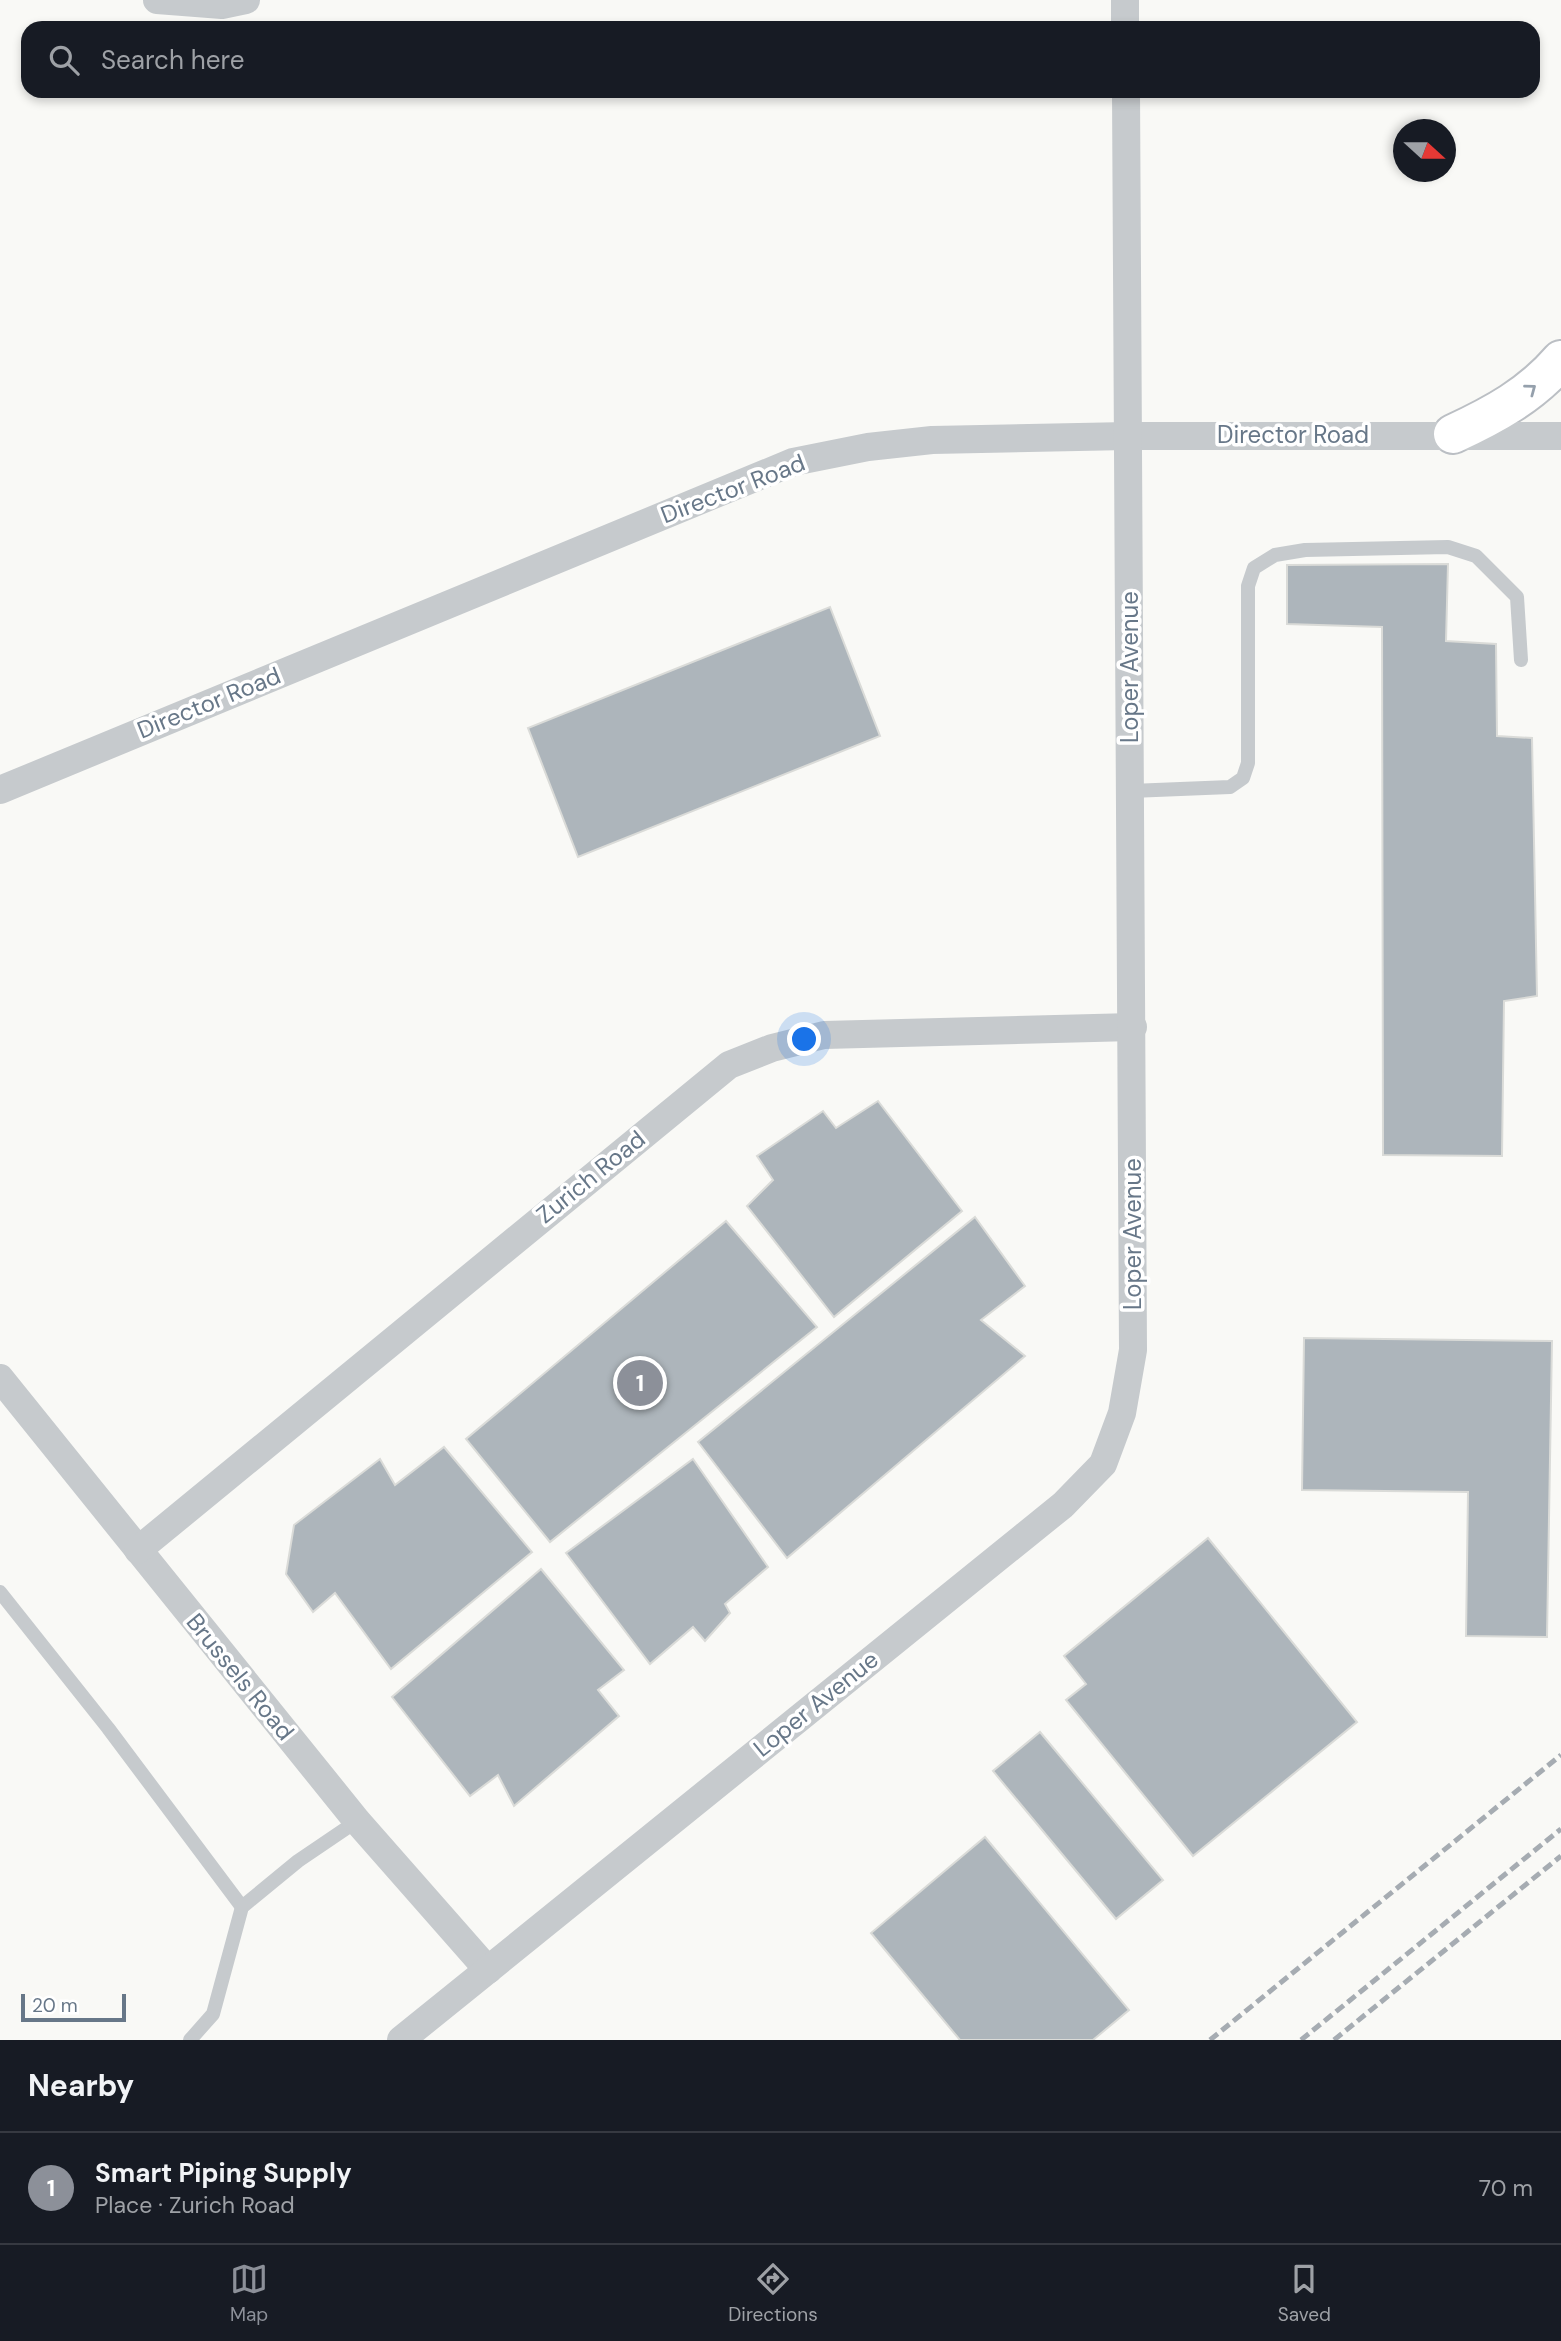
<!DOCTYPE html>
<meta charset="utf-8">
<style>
body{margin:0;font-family:"DM Sans",sans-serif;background:#242831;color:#f1f3f6}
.compass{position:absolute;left:1393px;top:119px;width:63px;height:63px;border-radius:50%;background:#171b24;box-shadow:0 4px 10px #0003;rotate:111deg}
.scale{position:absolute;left:21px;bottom:18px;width:105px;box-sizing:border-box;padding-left:7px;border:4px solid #677788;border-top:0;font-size:19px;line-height:24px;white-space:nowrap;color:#677788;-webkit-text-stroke:5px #fff;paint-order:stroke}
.you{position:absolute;left:805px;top:1040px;width:24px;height:24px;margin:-18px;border:5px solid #fff;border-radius:50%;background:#1a73e8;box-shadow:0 0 0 10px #1a73e833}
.badge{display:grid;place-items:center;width:46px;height:46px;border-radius:50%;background:#8c9099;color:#fff;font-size:23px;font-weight:700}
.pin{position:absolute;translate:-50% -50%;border:4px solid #fff;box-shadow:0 2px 7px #0006}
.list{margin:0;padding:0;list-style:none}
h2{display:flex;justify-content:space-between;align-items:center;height:91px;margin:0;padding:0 28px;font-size:30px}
h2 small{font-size:23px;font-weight:400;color:#9ea1a6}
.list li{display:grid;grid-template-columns:46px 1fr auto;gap:21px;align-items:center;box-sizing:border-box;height:112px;padding:0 28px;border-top:2px solid #363941}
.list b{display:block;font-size:26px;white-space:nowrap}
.list p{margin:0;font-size:23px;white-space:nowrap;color:#9ea1a6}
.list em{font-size:23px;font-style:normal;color:#9ea1a6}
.icon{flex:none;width:38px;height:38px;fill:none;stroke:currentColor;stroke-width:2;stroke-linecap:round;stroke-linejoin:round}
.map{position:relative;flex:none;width:1561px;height:2040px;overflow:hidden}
.search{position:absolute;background:#171b24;box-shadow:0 4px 10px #0003;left:21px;right:21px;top:21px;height:77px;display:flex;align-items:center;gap:18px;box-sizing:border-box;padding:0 24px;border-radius:21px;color:#9ea1a6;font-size:26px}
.sheet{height:203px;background:#171b24}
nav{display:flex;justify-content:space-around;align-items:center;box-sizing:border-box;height:98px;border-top:2px solid #363941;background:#171b24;font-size:19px;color:#9ea1a6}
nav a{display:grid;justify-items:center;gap:4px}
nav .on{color:#8c9099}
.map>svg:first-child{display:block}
</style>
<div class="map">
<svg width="1561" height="2040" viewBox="0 0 1561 2040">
<rect width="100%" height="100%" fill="#f9f9f6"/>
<!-- building -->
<g fill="#adb5bb" stroke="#dadbd8" stroke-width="2">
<path d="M1448,564l-2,77 50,3 1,92 35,2 5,258 -33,5 -2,155 -119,-1 -1,-528 -95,-3v-59z"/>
<path d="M830,607l50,129 -302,121 -50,-129z"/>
<path d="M878,1101l84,110 -128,106 -87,-111 26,-26 -16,-24 66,-45 13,17z"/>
<path d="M975,1217l50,69 -44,34 44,36 -238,202 -89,-116z"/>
<path d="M726,1221l91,106 -267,215 -84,-103z"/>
<path d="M1304,1338l248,3 -5,296 -81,-1 2,-144 -166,-2z"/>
<path d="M444,1447l88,105 -141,117 -56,-76 -22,19 -27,-38 8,-49 86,-66 15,26z"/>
<path d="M693,1459l75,108 -43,37 5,9 -25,28 -12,-14 -43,37 -84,-111z"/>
<path d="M1208,1538l149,184 -164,134 -127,-156 20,-16 -22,-28z"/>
<path d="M541,1569l83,101 -26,20 21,26 -105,90 -16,-31 -28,21 -78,-99z"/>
<path d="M1040,1732l123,148 -47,39 -123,-148z"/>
<path d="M985,1837l144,173 -36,30h-133l-89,-107z"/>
</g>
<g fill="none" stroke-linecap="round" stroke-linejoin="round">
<defs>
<path id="secondary" d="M1453,434c41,-19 78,-39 108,-74"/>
</defs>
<!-- secondary casing -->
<use href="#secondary" stroke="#bbbfc4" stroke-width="42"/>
<!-- lane -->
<g stroke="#c6cacd" stroke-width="14">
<path d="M1131,791l99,-4 13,-9 5,-15v-177l6,-18 21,-13 30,-5 143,-3 28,9 41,41 4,63"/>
<path d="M0,1592l108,136 134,179"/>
<path d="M190,2040l23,-26 29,-107 56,-46 59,-40"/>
</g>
<!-- street -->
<g stroke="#c6cacd" stroke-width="28">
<path d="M157,0l65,5 24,-5"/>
<path d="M1125,0v28"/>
<path d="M0,790l793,-328 75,-15 64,-7 196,-4h433"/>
<path d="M0,1378l357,443 131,149"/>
<path d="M138,1550l591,-485 43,-17 52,-13 309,-8"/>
<path d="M401,2040l662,-535 40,-41 19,-51 11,-63 -7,-1259"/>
</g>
<!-- secondary -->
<use href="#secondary" stroke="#fff" stroke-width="38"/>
<!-- rail -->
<g stroke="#a6acb2" stroke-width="5" stroke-dasharray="10 5" stroke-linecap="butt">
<path d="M1210,2040l351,-285"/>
<path d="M1301,2040l260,-211"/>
<path d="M1334,2040l227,-184"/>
</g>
</g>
<!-- one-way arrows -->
<defs><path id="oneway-chevron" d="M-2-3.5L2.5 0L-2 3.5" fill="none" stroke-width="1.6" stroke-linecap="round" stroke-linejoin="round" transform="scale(1.75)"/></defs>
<use stroke="#95a0ac" href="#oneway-chevron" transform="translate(1531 389) rotate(-37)"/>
<g text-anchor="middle" stroke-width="7" stroke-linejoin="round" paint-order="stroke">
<!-- street labels -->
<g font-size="24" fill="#677788" stroke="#fff">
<text x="1293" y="443">Director Road</text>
<text transform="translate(733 489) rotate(-21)" y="8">Director Road</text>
<text transform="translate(1130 667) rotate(-90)" y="8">Loper Avenue</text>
<text transform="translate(209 703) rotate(-22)" y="8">Director Road</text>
<text transform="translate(591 1177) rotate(-39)" y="8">Zurich Road</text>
<text transform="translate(1133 1234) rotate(-90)" y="8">Loper Avenue</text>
<text transform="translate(240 1677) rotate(51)" y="8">Brussels Road</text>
<text transform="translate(816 1704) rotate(-39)" y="8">Loper Avenue</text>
</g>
</g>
</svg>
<svg class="compass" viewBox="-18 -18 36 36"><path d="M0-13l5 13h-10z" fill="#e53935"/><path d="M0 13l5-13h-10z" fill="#9ea1a6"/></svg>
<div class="scale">20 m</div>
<div class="you"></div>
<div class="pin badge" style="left:640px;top:1383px">1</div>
<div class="search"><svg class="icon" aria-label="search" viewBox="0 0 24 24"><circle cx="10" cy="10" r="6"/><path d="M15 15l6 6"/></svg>Search here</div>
</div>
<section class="sheet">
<h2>Nearby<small></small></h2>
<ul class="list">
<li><span class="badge">1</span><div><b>Smart Piping Supply</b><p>Place · Zurich Road</p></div><em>70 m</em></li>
</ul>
</section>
<nav>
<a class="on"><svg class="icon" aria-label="map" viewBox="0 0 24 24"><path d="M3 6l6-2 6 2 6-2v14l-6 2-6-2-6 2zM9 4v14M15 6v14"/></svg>Map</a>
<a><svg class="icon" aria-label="directions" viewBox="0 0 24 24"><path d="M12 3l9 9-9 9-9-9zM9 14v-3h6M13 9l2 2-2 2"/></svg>Directions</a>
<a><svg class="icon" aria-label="saved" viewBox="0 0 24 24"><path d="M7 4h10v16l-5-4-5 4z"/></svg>Saved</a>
</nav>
